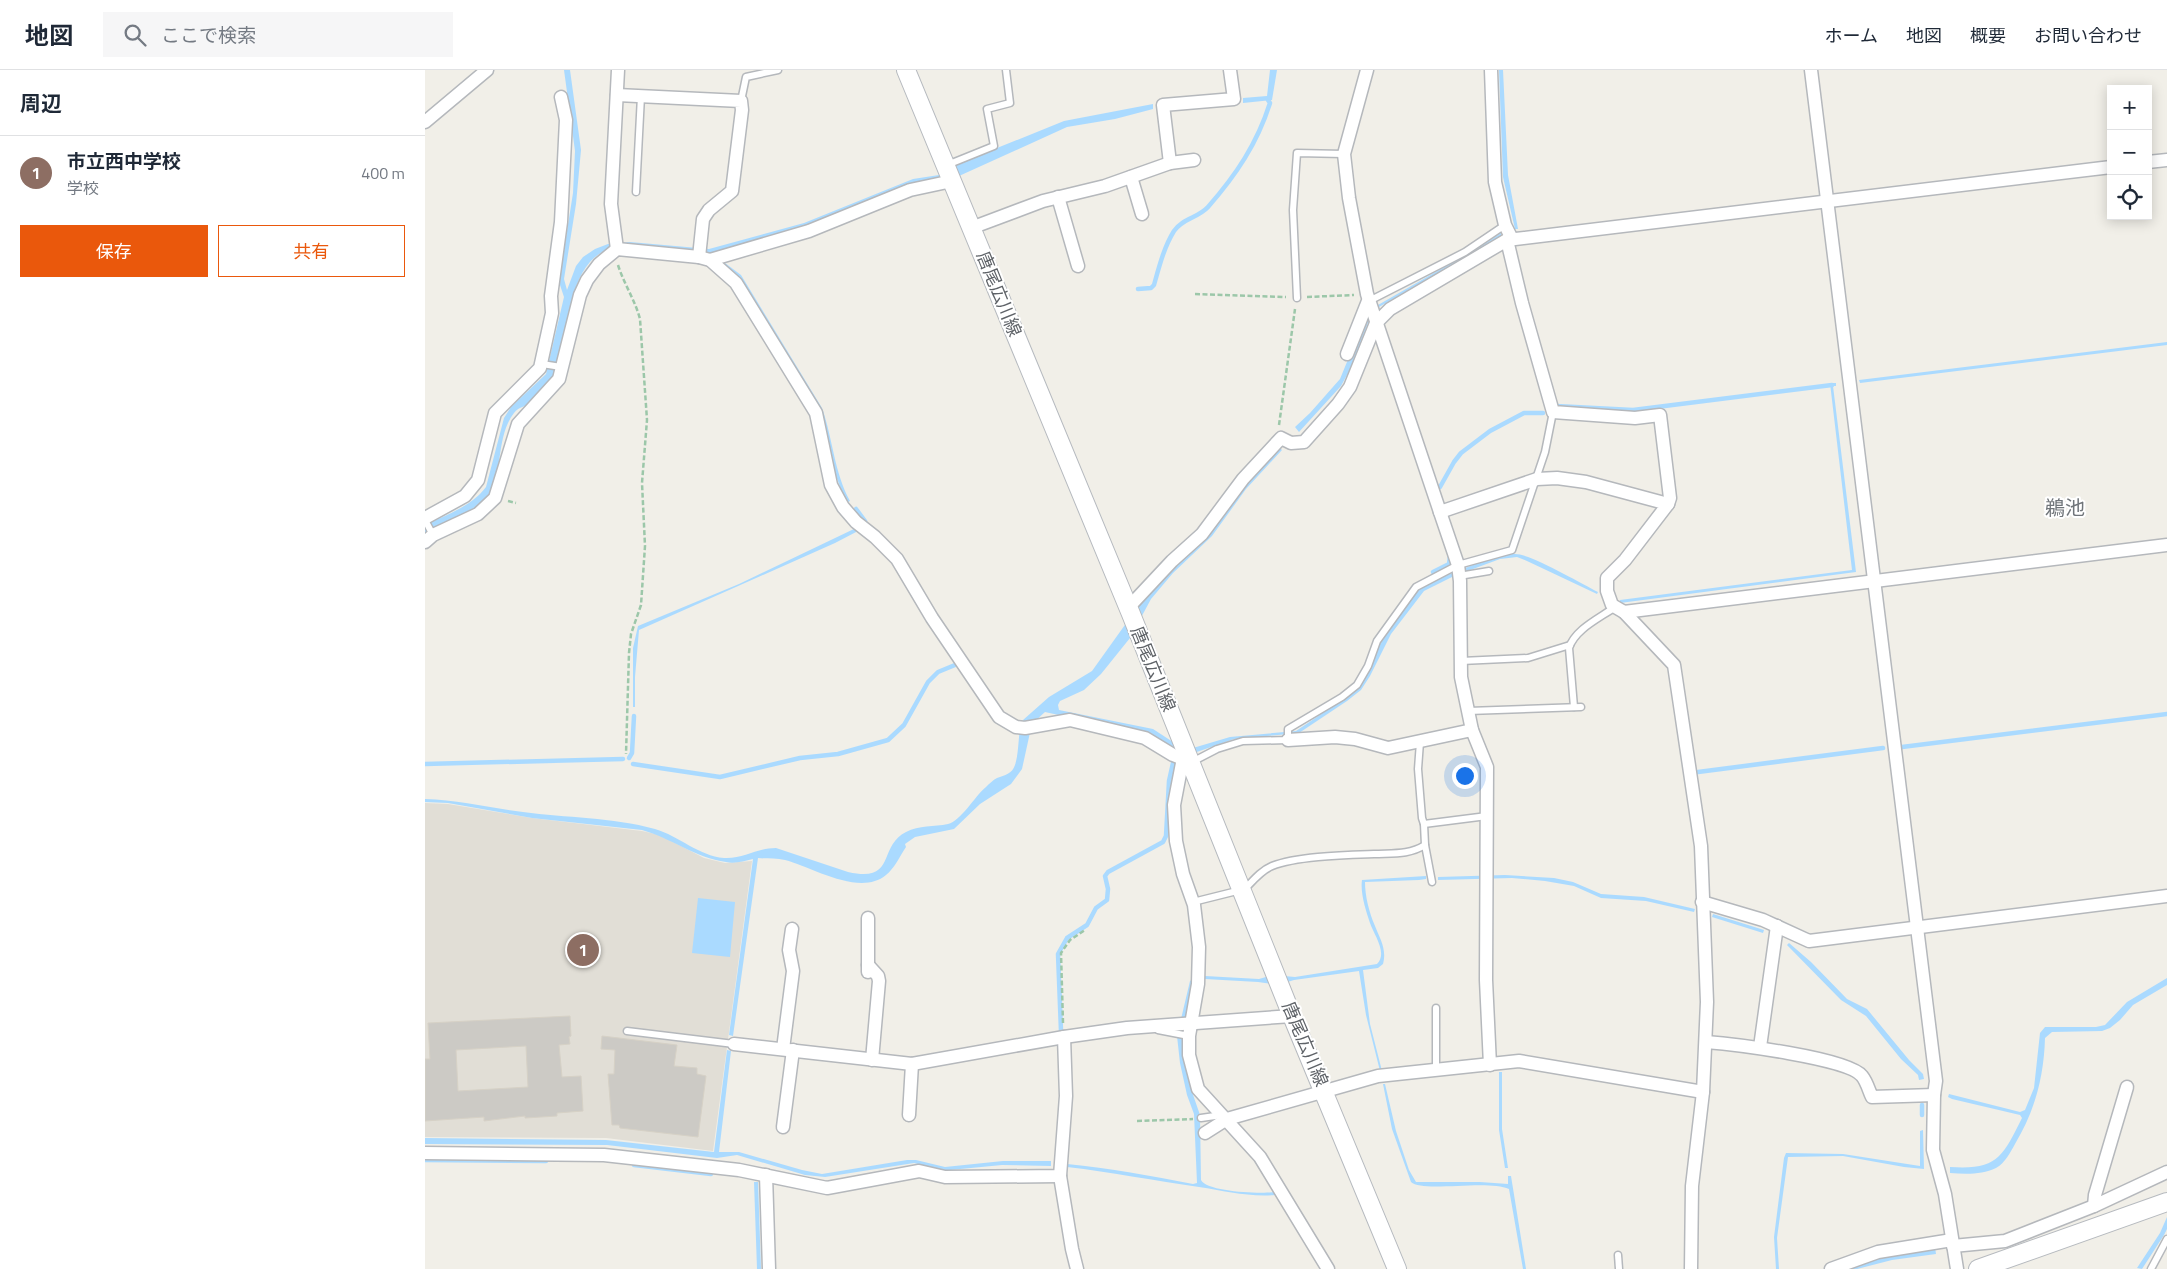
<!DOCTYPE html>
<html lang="ja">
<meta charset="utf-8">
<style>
body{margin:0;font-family:"Titillium Web","Noto Sans JP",sans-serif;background:#f6f6f7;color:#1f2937}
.controls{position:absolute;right:15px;top:15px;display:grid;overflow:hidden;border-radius:0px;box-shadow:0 2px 12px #0003}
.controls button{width:45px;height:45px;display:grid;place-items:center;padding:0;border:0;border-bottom:1px solid #e0e1e3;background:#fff;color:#1f2937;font:25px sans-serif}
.you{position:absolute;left:1039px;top:705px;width:18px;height:18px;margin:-12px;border:4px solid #fff;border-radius:50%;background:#1a73e8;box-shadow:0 0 0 8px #1a73e833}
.badge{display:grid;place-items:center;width:32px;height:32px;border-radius:50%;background:#ea580c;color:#fff;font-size:16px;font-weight:700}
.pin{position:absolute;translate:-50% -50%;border:2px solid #fff;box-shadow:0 1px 5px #0006}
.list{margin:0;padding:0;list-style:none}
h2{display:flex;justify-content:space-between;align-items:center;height:65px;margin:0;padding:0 20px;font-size:21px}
h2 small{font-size:16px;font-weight:400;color:#747a83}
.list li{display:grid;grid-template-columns:32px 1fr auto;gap:15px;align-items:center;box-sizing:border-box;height:75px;padding:0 20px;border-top:1px solid #e0e1e3}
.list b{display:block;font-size:19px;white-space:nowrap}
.list p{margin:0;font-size:16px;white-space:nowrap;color:#747a83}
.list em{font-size:16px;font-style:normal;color:#747a83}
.actions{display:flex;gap:10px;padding:15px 20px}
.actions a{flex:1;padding:11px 0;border:1px solid #ea580c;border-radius:0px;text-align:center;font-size:18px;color:#ea580c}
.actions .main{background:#ea580c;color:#fff}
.icon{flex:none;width:28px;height:28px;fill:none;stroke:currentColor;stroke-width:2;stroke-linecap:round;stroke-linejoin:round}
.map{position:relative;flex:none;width:1742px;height:1199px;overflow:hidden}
header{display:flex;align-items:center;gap:30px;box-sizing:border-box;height:70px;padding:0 25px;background:#fff;border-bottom:1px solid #e0e1e3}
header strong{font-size:24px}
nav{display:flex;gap:28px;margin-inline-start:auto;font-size:18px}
.search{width:350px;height:45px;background:#f6f6f7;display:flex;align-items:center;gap:12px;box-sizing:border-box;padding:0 18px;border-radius:0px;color:#747a83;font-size:19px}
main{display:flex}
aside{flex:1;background:#fff}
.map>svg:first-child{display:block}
</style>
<header>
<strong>地図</strong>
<div class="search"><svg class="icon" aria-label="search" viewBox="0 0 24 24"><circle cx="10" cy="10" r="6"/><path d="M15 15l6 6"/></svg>ここで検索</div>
<nav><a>ホーム</a><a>地図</a><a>概要</a><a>お問い合わせ</a></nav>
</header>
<main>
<aside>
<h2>周辺<small></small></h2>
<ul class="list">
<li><span class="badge" style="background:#8d6e63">1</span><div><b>市立西中学校</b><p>学校</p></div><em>400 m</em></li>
</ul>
<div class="actions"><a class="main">保存</a><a>共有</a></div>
</aside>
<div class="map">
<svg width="1742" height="1199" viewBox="0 0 1742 1199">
<rect width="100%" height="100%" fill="#f1efe8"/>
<!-- education -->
<path fill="#e1ded6" d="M0,733l23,1 84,14 110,13 18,4 44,23 21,5 27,-2 -39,290 -107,-13 -181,-1z"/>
<!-- water -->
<g fill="#aadaff">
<path d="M139,0h6l11,80 -5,54 -12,75 3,11 9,-24 7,-9 12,-8 13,-5 22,-2 79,7 95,-26 109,-44 26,-4 16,-10 109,-44 89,-17v5l-38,10 -48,8 -108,49 -153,50 -97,29 -100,-6c-37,13 -40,68 -47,101 -2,7 -2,16 -6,22 -5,10 -16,23 -24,30 -5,5 -13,4 -18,11 -17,22 -12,56 -22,80 -6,18 -50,33 -67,40v-8c21,-10 47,-19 61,-38l18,-69 7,-11 35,-33 18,-77 -5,-15 14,-89 2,-42z"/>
<path d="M845,0h7l-5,30 -29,3v-5l24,-2z"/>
<path d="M1074,0h4l5,105 10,54h-3l-12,-52z"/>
<path d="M1076,163v4l-122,70 -1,-2 103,-59z"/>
<path d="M300,193l16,12 81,133c11,31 12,64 28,93l-2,1c-19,-31 -19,-68 -34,-102l-75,-123 -16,-12z"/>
<path d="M940,248l4,2 -15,42 -13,24 -42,46 -4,-5 15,-14 30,-34z"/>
<path d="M1742,272v3l-307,38 -1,-3z"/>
<path d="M1405,313h6v3h-3l23,186 -236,31v-3l232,-30z"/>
<path d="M854,377l3,3 -36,39 -34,47 -39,37 -22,26 -21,39 -29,36 -17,16 -24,11 -2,4 1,5 94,19 23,15 17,4 37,-11 66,-6 58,-39 16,-24 10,-24 36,-51c11,-11 30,-17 44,-23 16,-6 37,-17 55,-16 16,0 65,29 83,38l-1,2 -70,-33 -10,-4 -17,2 -46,17 -30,15 -33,43 -21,42 -9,14 -14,11 -48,32 -65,6 -43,15 -23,-6 -15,-12 -108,-24 -11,10 -3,6 -9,41 -11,15 -31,20 -26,25 -39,8 -10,7 1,3c-6,9 -12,22 -20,28 -26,22 -74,-8 -101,-15 -9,-2 -19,-1 -27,-2l-25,178 -4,-1 24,-176c-9,2 -18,5 -27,3 -30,-4 -55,-24 -84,-32l-110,-12 -84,-15 -23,-1v-3c33,1 65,9 98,13 43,6 89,5 132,17 24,7 44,27 69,29 20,1 32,-10 52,-10l72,24c49,11 29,-25 58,-40 13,-7 28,-5 42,-8 13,-3 26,-27 38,-37 3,-3 7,-7 11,-9 8,-3 15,-4 18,-13 4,-12 3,-28 6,-42l2,-3 26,-23 43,-26 45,-63z"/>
<path d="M431,458l2,3 -23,12 -196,87 -4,47v30h-2v-59l5,-22 101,-42z"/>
<path d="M1080,805l49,3 19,4 28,12 43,3 51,12 -1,3 -48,-11 -45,-3 -27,-12 -29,-5 -33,-3 -74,2v-3z"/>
<path d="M1001,806v3l-7,1 -54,2c0,14 4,30 10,44 5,13 12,23 8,38l-5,4 -15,2 7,54 12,47h-2l-14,-56 -7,-44 -65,9 -16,5 -20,-3 -53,-3v-3l54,3 14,-4 22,2 82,-13c11,-11 -3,-29 -7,-41 -4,-12 -10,-30 -8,-43z"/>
<path d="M273,828l37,4 -5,55 -38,-4z"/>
<path d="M1288,844l51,16 -1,3 -51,-16z"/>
<path d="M1364,873l22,19 36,37 20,10 42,51 14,14 1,5 -5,1 -1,-5 -17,-16 -35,-43 -25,-16 -54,-55z"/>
<path d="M1742,908v7l-34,20 -13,15 -10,8 -8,3 -50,1 -7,6c-1,38 -10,73 -30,106 -5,9 -10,19 -19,24 -14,7 -31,6 -46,5v-6c47,3 52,-9 72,-49l-2,-3 -68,-16 -4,-2 1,-3 71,18 5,-2 9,-22 6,-55 5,-6h51l9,-2 22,-23z"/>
<path d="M768,909l-9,75 6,32 10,29 1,65c6,12 60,14 73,12l1,3c-27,2 -50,-4 -76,-8 -44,-6 -87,-15 -132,-20v-3c43,4 84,12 126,20l4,-1 -3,-69 -7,-19 -7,-32 -3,-27 13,-55z"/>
<path d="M302,980l4,1 -12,101h20l63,18 20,4 85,-14h9l29,7 58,-6h48v5l-49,-1 -52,5h-9l-27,-7 -89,14 -20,-2 -68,-20 -20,3 -110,-13 -182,-1v-6l181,2 108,12z"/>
<path d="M1074,1002h3v57l6,39h-3l-6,-38z"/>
<path d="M958,1014h2l11,47 13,39 7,12h64l28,2v-8h3l15,93h-3l-14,-80c-22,-10 -86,4 -98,-7l-19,-53z"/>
<path d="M1498,1060l1,39 -20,-2 -61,-11 -55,1 -11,81 2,31h-3l-2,-32 10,-79 2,-5 57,1 77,12v-35z"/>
<path d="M329,1112h4l3,87h-4z"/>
<path d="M1742,1147v12l-3,6 -22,34 -5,-1 23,-35z"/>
<path d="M1510,1177l1,7 -44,6 -35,9h-17l38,-12z"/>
</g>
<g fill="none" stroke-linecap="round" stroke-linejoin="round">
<!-- stream -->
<g stroke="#aadaff" stroke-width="4.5">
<path d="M713,219l13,-1 3,-3c5,-18 10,-38 20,-54 9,-13 24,-13 34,-24 28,-32 49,-63 62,-104l-2,-3"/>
<path d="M1131,336l77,4 199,-25"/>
<path d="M1015,417l14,-25 7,-9 29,-22 34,-18h19"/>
<path d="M431,439l9,12"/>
<path d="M1008,502l16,-8 1,-8"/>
<path d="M1477,677l265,-33"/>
<path d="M204,688l3,-5 2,-37"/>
<path d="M0,694l198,-5"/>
<path d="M208,694l87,13 80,-19 38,-4 50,-14 16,-15 24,-43 10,-10 17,-7"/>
<path d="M1273,702l185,-24"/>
<path d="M636,961l-3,-77 9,-16 20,-13 9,-17 11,-8 1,-11 -3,-13 3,-4 55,-30 3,-6 3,-55 4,-18"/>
<path d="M1497,1035v10"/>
<path d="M0,1090l121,1"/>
<path d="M209,1095l77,9"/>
</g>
</g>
<!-- building -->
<g fill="#cccac5" stroke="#d6d1c6" fill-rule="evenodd">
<path d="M145,946l1,20 -2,1 1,7 -11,1 3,32 19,-1 2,35 -26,2v3l-32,2v-2l-41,5v-4l-59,4v-62h5l-2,-36zM101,976l2,41 -70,4 -2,-41z"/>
<path d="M177,966l75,9 -3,21 23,2v6l9,2 -8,61 -78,-9 -1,-3h-7l-4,-51h6l1,-24 -14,-1z"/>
</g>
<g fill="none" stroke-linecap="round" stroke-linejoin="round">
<defs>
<g id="lane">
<path d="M316,31l5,-24 32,-7"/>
<path d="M522,95l47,-19 -7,-37 23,-6 -4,-33"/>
<path d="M211,122l5,-96"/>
<path d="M872,228l-4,-88 4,-57 47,1"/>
<path d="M944,231l96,-49 40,-27"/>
<path d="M117,294l19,3"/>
<path d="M0,450l8,15"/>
<path d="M1034,506l30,-5"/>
<path d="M1036,591l67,-3 42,-13"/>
<path d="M1149,637l-5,-59c6,-19 31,-30 46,-41"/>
<path d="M1043,641l113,-4"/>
<path d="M995,672l-2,27 4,49 2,6"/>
<path d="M767,692l25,-13 26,-8 45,-1v-11l54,-32 15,-12 11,-19 9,-25 39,-54 42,-22 54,-15 33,-98 8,-40"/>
<path d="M1000,775l7,37"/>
<path d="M818,821c9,-9 17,-20 29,-25 25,-10 74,-11 102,-12 19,-1 35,1 51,-9l-1,-21 63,-8"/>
<path d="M768,832l48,-12"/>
<path d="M1011,938v62"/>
<path d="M733,960l31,6"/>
<path d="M202,961l107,13"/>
<path d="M776,1048l21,-3"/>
<path d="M1193,1185l1,14"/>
<path d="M1726,1199l16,-30"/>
</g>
<g id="street">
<path d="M942,0l-23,84 5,44 18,96 73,218 18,53 2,16 1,96 11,53 15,37 -1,213 4,85"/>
<path d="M1066,0l4,112 10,43 7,14"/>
<path d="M1386,0l125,1011 -2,14 -1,55 12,44 12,75"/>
<path d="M192,25l124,6 1,9 -10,81 -23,19 -6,9 -4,38"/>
<path d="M0,52l62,-52"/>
<path d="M1723,92l19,-2"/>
<path d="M745,93l-7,-58 71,-6 -4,-29"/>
<path d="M706,107l11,37"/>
<path d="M633,127l20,69"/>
<path d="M546,158l72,-27 62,-15 65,-23 24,-3"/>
<path d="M1082,170l15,63 31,109 82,6 25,-3 10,83 -2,6"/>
<path d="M192,179l-6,-45 7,-134"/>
<path d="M285,190l99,-29 101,-41 42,-9"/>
<path d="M922,284l21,-53"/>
<path d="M1015,442l97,-33 20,-1 29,4 82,22 -43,56 -18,18v13l5,14 12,7 50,53 27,181 6,156 -4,90 -11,94 -1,83"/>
<path d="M0,448l40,-22 13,-16 17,-67 45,-45 12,-55 -1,-17 10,-74 5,-102 -5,-23"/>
<path d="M0,472l8,-7 45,-21 17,-16 23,-74 41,-45 21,-84 7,-15 12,-16 18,-15 82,8 11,3 26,23 80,130 15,72 12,22 13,15 19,15 22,22 35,59 67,99 17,10 9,1 45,-8 75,18 28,17 18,7"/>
<path d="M703,538l44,-47 30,-27 41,-55 38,-41 10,5 13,-1 34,-38 12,-17 26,-64 14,-14 117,-69 604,-73"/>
<path d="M1199,542l543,-67"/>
<path d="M863,670l47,-3 20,2 33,9 84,-18"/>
<path d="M758,688l-9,47 2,36 7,33 11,31 5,42 -1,37 -9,52v19l9,34 62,68 68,112"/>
<path d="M1277,832l61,18 46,21 358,-45"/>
<path d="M443,848v54"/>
<path d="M443,895l10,11 1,5 -7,79"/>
<path d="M1281,972c26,2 142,16 156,34 5,6 7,15 10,21l62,-2"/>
<path d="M309,974l178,20 152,-27 63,-9 165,-12"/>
<path d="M1335,977l17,-121"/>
<path d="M358,979l10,-78 -4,-21 3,-21"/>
<path d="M484,1045l3,-51"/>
<path d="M358,1057l10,-77"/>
<path d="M780,1063l22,-14 151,-43 141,-15 184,31"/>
<path d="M0,1083l179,2 135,15 88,18 92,-17 26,6 115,-1 6,-80 -2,-59"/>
<path d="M341,1105l3,94"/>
<path d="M635,1106l12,73 5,20"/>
<path d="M1669,1136l1,-11 32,-108"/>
<path d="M1528,1176l52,-5 89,-35 73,-34"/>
<path d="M1406,1199l47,-17 74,-12"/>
</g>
<g id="secondary">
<path d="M481,0l225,544 161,402 105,253"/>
<path d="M1553,1199l189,-67"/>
</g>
</defs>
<!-- lane casing -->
<use href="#lane" stroke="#b5b8bc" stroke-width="9"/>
<!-- street casing -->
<use href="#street" stroke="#b5b8bc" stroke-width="15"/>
<!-- secondary casing -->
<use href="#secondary" stroke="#b6babf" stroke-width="20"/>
<!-- path -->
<g stroke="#9cc7a9" stroke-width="2.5" stroke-dasharray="5 2.5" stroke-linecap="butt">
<path d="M193,195c6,19 17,35 22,54l7,101 -5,63 3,63 -4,59 -10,29 -2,19 -3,101"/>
<path d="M770,224l91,3"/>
<path d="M882,227l47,-2"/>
<path d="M854,355l16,-116"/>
<path d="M83,431l8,2"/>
<path d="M638,953l-2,-70 9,-13 15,-10"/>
<path d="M712,1051l56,-2"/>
</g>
<!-- lane -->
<use href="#lane" stroke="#fff" stroke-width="6"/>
<!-- street -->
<use href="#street" stroke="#fff" stroke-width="12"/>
<!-- secondary -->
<use href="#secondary" stroke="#fff" stroke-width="18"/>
</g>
<g text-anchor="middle" stroke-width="4" stroke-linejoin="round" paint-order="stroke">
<!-- street labels -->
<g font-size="18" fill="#5f6368" stroke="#fff">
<text transform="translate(574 224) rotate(68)" y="6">唐尾広川線</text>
<text transform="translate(728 599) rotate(68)" y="6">唐尾広川線</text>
<text transform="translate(880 974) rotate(67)" y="6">唐尾広川線</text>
</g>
<!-- quarter labels -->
<g font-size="20" fill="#70757a" stroke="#fff">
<text x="1640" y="445">鵜池</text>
</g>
</g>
</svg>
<div class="controls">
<button>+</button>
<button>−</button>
<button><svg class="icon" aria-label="locate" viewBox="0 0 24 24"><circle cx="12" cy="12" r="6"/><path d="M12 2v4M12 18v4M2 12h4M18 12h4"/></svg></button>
</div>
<div class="you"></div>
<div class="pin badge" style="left:158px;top:880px;background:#8d6e63">1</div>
</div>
</main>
